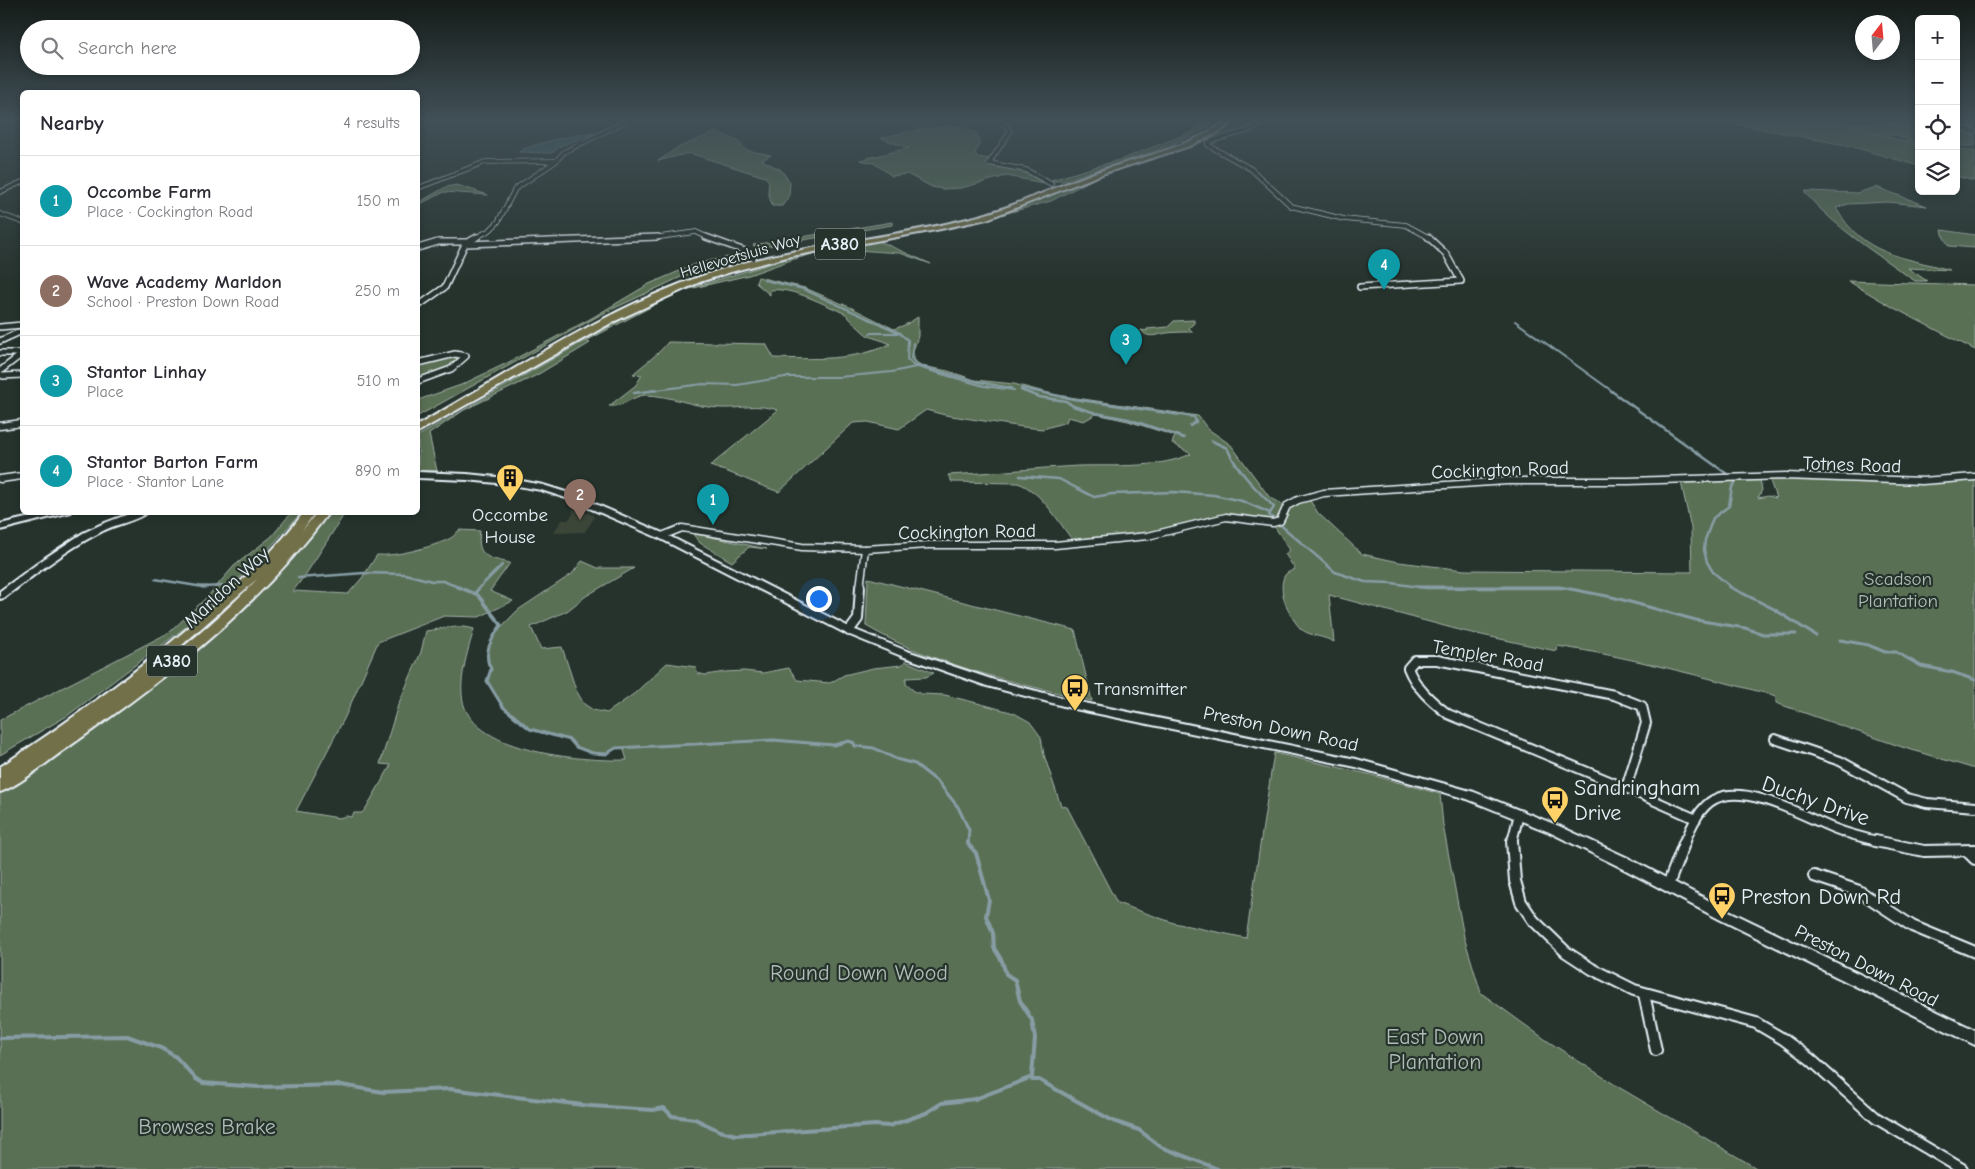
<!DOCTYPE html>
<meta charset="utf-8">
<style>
body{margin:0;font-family:"Comic Neue",sans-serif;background:#f2f2f3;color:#2b2b33}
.controls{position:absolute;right:15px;top:15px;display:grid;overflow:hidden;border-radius:8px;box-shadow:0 2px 8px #0003}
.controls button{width:45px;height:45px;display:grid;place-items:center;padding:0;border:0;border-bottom:1px solid #e1e1e2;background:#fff;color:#2b2b33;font:25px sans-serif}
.compass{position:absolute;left:1855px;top:15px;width:45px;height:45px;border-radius:50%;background:#fff;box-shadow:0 2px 8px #0003;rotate:16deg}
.you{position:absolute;left:818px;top:598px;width:18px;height:18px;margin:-12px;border:4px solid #fff;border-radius:50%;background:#1a73e8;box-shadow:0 0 0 8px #1a73e833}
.badge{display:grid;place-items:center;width:32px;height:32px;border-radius:50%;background:#7c3aed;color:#fff;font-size:16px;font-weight:700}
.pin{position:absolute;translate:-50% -41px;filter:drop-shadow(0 1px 2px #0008)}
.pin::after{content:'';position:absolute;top:26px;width:18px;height:15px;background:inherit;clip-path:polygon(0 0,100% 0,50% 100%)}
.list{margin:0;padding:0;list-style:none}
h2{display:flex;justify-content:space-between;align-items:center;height:65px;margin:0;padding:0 20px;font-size:21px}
h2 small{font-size:16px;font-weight:400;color:#7c7c81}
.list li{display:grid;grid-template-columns:32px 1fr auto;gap:15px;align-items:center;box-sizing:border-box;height:90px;padding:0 20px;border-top:1px solid #e1e1e2}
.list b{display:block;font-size:19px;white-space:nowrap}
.list p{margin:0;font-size:16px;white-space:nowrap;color:#7c7c81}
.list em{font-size:16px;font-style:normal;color:#7c7c81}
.icon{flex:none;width:28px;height:28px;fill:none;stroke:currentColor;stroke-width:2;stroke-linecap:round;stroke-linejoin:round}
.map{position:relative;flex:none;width:1975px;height:1169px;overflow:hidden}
.search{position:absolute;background:#fff;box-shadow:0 2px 8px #0003;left:20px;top:20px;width:400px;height:55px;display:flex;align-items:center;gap:12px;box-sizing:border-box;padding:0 18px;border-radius:28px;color:#7c7c81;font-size:19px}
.panel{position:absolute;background:#fff;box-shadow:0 2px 8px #0003;left:20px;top:90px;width:400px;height:425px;border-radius:8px}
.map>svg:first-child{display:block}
</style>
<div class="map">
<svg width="1975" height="1169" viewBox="0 0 1975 1169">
<rect width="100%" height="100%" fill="#26332d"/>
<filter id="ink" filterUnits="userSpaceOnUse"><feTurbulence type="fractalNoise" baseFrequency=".02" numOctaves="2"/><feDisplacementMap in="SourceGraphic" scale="10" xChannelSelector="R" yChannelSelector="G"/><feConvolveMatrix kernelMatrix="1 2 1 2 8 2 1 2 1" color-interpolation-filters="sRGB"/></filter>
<g filter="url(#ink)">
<!-- built -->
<g fill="#3b4439">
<path d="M1239,119h30l-12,8 -34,10 -10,-2z"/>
<path d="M573,508l20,7 1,3 -9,14 -32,1 9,-13h6l5,-6z"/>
</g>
<!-- green -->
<g fill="#5a7054" stroke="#a1b0a6">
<path d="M1199,119h21c-41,30 -108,43 -156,62h-16l77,-23 69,-27z"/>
<path d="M1708,119h109l27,3 9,2 19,10 18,3 29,9v20l-69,-20z"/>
<rect x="1956" y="119" width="19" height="27"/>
<path d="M1854,123l65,1v21l-23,-10 -22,-2z"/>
<path d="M954,126c9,0 13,5 21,6l4,7v8l-4,5 2,5 14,2 -4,5 38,7 19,12 -38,-7 -45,12 -19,1 -10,-2 -25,-13 -15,2 -18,-13 -14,-3 49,-12 -28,-10 35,-8z"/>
<path d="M716,132l22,9 8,9 25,5 -9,5 19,10 9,12 -1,14 -7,10h-10l-4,-14 1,-11 -4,-4 -76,-24 -31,8 19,-13z"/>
<path d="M1956,149l19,1v31l-19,-5z"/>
<path d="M1171,151h2l-76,26 -46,24 -94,26 -75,13 120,-27 35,-12 62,-27z"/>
<path d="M457,185l31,10 -44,-3 -26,13v-2l28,-16z"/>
<path d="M1876,187l51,19 -39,-4 -40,2 -12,4c28,48 65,48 114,62l-42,-2 19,13h-12c-40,-28 -78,-52 -110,-88l1,-2 51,2z"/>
<path d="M892,222v3l-136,23 -3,-3z"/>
<path d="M1942,230l33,5v13l-26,-2 -5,-8z"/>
<path d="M872,241h7l52,23 -31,-11 -59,-4 -21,3 -29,8 -42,15 -68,16 -95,50 4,2 -53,32 -73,35 -35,24 8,37h-19v-35l203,-116 60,-29 118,-36z"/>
<path d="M738,255l3,1 -4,3 -56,18 -79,37 -184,102v-16l43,-15 46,-22 83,-44 59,-35 49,-21z"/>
<path d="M758,277l47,11 47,20 42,21 11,-4 13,-8v19l-5,16 2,9 7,5 26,5 27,9 39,4 42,11 142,21 10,13 23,16 39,53 15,8 -8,13 -51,-3 -80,19 -73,6c-15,-20 -31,-49 -55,-58l-66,-1 -4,-7c43,-2 87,-7 130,-9 36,-1 79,3 113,-12l-19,-11 3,-7 -47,-15 -32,-7 -12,7 -16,-4 -2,5 -23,7 -20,-2 -78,-12 -19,-5 -27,19 -31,-7 -15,1 -74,69c-24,-8 -45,-19 -69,-26l68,-56c-23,-7 -35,-1 -57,-2 -26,0 -50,-13 -76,-13 -13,1 -22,13 -36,11l27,-21 6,-10 -9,-1c12,-11 25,-19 35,-32l98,2 8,14c38,1 81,3 116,-14 -6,-4 -16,-5 -23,-9 -4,-3 -19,-17 -21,-21 -21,-9 -53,-27 -76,-24v5l-14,-12z"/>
<path d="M1848,281l127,4v65l-81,-42z"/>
<path d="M1194,320v3l-5,5 4,4h-2c-8,0 -16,0 -24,1 -9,1 -19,7 -26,-3l6,1v-2l21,-2 6,-6z"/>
<path d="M452,355l11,3 -13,9 -32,12v-15z"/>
<path d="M1769,478l206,1v290l-73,-22 -126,-44v-7c-72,-19 -145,-39 -219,-50l-1,5 -93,-20 -134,-36 5,47c-10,-6 -25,-6 -33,-13 -11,-11 -25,-39 -16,-54 2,-3 7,-4 10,-6l-10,-15 5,-4 -16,-24c13,-6 8,-10 16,-19 4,-5 13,-6 19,-8l9,14 44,41 37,8 65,8 228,2 -1,-44 -10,-46 79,-2 2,10 -4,8 10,-2 8,2z"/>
<path d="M329,512l16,1 -39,61 -13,17 55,3 14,-16 15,-23c18,2 54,-8 70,-15 5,-2 9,-6 12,-10l21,1c-4,26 8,27 30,32l-20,28 23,10 -34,16 -35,-1 -66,26 -33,75 -49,94 43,7 7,-2 5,1 3,-4h8l4,-5 25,-43 -11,-1 18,-59 23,-53 5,-21c15,-2 33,-7 48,-2 -6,22 -18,56 -9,79 19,46 119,53 162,52l-4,-13 -7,1 -8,5 -9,1 -23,-7 -6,-7 -40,-11 -15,-14 -12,-8 -16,-26 4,-12 -3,-4 -1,-13 8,-19 23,-23 54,-36 10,-13 16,7h36l-48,28 -19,15 -36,16 10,22 21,-2 14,43 8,14 9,6 14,3 28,-20 32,-30 29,4 1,6 8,2 20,-3 19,-1 19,2 26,-5 8,12 33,3 14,-8 29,-7 29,-3 3,-4 29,12 -8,4 -20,1v6l8,7 8,3 23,1 40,10 29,8 16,9 11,15 3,18 17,51 6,1 50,96 57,20 72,15 28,-185 94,21 72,20 3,31 21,112 17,56 65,47 74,48 138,81h-1758v-377l272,-214 20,-20z"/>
<path d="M289,513h12l-44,49 -71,65 -119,89 -67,39v-35l170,-88 38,-36 26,-30 38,-30 18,-22z"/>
<path d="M315,513h4c-54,64 -116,117 -181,170 62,-54 125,-107 177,-170z"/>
<path d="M692,533l75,16 -18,-2 -17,15 -32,-19z"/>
<path d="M868,578l207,52 17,71c-75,-18 -160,-36 -226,-75z"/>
</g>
<!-- water -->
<path fill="#47656d" stroke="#879da5" d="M594,133l-36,14 -3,4 -4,2 -32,-1c10,-8 61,-19 75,-19z"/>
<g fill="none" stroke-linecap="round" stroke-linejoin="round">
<!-- stream-far3 -->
<g stroke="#879da5" stroke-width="2">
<path d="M764,280l39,9 97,44"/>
<path d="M1515,321l97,70"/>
<path d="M870,333h28"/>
<path d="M899,333l9,7 -1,19 7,7 70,20 30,4"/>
<path d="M913,343l-2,15 6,7 62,17 32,6"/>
<path d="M1021,388l15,3"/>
<path d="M1021,390l3,1"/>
<path d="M649,391l54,-7 34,1 48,-8h54l53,-5 24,-5"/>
</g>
<!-- stream-far2 -->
<g stroke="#879da5" stroke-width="2.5">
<path d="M1021,390l18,7 27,4 7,5 23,7 32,6 56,19"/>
<path d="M1030,390l44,9 120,18"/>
<path d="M1610,390l117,84"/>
<path d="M634,393l24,-3"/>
<path d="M1190,426l6,-4 -1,-3"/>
<path d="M1212,441l15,7c10,23 29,41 47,59l-5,8 66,57 30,10 27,1 34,5h140"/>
<path d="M1020,476l39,3 35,18 18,-3 62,-2 40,3 28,6 28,12"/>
<path d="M298,578l66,-5 41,1 27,7h11l18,7"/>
<path d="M155,579l48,8 19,-1"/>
<path d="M479,588l23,-23"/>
<path d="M1732,588l-19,-16 -6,-10 -3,-12 1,-10 8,-22 16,-12 3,-19 3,-4"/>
</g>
<!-- stream-far1 -->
<g stroke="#879da5" stroke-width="3">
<path d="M202,587h5"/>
<path d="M458,587l20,8 23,30c-9,13 -19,28 -10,44l-4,12 16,26 27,22 40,11 6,7 16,6 14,1 10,-6 157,-8 61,5 15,-4 5,2 1,3 19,2 22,11 19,5 23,18 20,25 11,23 -1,12"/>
<path d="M1418,587h142l52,10 84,23 49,8 18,6h33"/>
<path d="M1730,587l44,22 42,27"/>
<path d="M475,593l5,-6"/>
<path d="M1840,640l28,5 17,7h11l25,14 31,6 23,8"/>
</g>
<!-- stream -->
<g stroke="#879da5" stroke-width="4">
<path d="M968,841v3l8,9 13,47 -3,16 7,17 1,15 8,13 4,13 9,6 5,21 12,19 3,18 -3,39"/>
<path d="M0,1038l127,-2 34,12 15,9 20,22 7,4 55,4 83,-2 42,7 67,-3 141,17 62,4 11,-2 8,8 23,3 25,12 16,4 139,-10 14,1 37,-13 16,-10 33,-4 57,-22"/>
<path d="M1032,1077v3h7l74,41 26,9 22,17 57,22"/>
</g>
<defs>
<g id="street-far4">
<path d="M996,119l11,7 3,6 -21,31 37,7 25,14"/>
<path d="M1272,119l-19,10 -39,11 -6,3v2l43,24 40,37 53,13 62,6 24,13"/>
<path d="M1956,126l19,6"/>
<path d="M418,188l67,-26 70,-1"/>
<path d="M0,192l22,-10"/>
<path d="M0,214l22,8"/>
<path d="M475,238l15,-8 8,-8 17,-33 41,-28 8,-9 58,-29 3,-4"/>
<path d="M623,238l37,-1 36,-5 13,6"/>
</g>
<g id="street-far3">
<path d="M706,237l39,14 8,7"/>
<path d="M465,244l193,-7"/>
<path d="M418,248l20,-6h30"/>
<path d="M1360,287l101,-6 -15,-27 -18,-17"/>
<path d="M418,306l27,-19 20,-43 12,-7"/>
<path d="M0,327l22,-2"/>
<path d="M0,341l22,-10"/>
<path d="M0,353h22"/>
<path d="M418,363l37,-9 11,2 -15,13 -33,12"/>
<path d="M0,371l22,-17"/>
<path d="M0,374l3,2 19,-1"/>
</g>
<g id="street-far2">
<path d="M0,426l22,-3"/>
<path d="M0,479l22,-3"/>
<path d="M662,536l20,-8 120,19 63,2 63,-4h127l93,-9 78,-19 47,6 7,-2 7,-15 11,-6 26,-7 183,-12h122l156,-5 137,5 53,-4"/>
<path d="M860,588l5,-39"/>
</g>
<g id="street-far1">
<path d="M849,631l9,-12 2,-32"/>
<path d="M1415,660h22l177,35 28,11 4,17 -20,65 -178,-74c-17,-13 -32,-26 -40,-46z"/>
<path d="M1775,739l65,22 67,37 20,5 48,4"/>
<path d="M1626,788l70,31"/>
<path d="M1512,842l7,-28"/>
<path d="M1685,842c6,-15 15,-36 30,-43 31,-16 88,17 118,29 15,6 31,10 48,14"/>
</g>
<g id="street">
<path d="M1512,841l3,40 6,21 12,18 33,32 26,17 42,21 122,33 27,16 27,20 66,59 86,51"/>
<path d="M1875,841l49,10 51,-1"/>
<path d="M1967,851l8,8"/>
<path d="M1814,876l45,15 53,35 63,26"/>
<path d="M1668,885l17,-44"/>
<path d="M1644,994l12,56"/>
</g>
<g id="secondary">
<path d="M418,472l49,2 39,4 37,7 29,9 93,40 188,95 54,22 87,29 81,21 281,58 118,33 85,34 69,32 101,53 246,119v15l-256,-126 -101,-53 -69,-34 -82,-33 -111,-32 -281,-58 -88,-23 -88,-31 -54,-22 -186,-95 -93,-40 -25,-8 -35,-6 -39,-4 -49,-2z"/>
<path d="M52,512h19l-71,18v-6z"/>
<path d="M134,512h14c-13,10 -34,12 -49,21 -35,18 -65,42 -95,65l-4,1v-8l45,-33 38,-25 19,-9z"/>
</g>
<g id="highway">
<path d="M1229,119h7l-15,12 -31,15 -85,27 -118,46 -51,11 -149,27 -56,15 -31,10 -87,40 -195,110v-7c99,-56 198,-124 308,-157 79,-24 162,-29 241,-49 48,-11 90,-34 136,-49 44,-15 88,-23 126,-51z"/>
<path d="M304,512h11l-13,19 15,-19h12c-70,95 -166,169 -262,236 -18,12 -48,38 -67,44v-25c73,-48 143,-99 209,-157 34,-30 68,-61 95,-98zM257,579c-31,33 -65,62 -101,89z"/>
</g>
</defs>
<!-- street-far4 casing -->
<use href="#street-far4" stroke="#e8f1f8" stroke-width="5.5"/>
<!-- street-far3 casing -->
<use href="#street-far3" stroke="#e8f1f8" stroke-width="8"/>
<!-- street-far2 casing -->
<use href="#street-far2" stroke="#e8f1f8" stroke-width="9"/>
<!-- street-far1 casing -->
<use href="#street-far1" stroke="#e8f1f8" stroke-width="12"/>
<!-- street casing -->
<use href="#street" stroke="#e8f1f8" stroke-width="14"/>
<!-- secondary casing -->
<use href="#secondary" stroke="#e8f1f8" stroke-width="4"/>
<!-- highway casing -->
<use href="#highway" stroke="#e8f1f8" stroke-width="4"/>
<!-- street-far4 -->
<use href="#street-far4" stroke="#26332d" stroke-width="4"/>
<!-- street-far3 -->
<use href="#street-far3" stroke="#26332d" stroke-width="5"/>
<!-- street-far2 -->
<use href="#street-far2" stroke="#26332d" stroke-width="6"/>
<!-- street-far1 -->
<use href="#street-far1" stroke="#26332d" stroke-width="8"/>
<!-- street -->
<use href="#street" stroke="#26332d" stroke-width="10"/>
<!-- secondary -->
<use href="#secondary" fill="#26332d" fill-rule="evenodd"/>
<!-- highway -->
<use href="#highway" fill="#726f4a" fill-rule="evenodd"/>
</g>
</g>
<!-- sky -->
<linearGradient id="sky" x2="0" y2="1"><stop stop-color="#151c19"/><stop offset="0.42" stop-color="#415057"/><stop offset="1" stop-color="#415057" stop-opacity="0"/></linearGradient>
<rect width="1975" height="283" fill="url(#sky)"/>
<!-- icons -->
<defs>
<symbol id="building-pin" viewBox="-11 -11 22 30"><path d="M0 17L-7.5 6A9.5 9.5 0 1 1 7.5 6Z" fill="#ffd166" stroke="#26332d"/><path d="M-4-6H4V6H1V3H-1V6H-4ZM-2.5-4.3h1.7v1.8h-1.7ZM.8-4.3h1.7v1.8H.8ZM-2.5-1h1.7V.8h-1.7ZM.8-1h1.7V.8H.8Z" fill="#111"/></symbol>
<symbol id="bus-pin" viewBox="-11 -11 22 30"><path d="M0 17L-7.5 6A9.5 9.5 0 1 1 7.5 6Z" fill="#ffd166" stroke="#26332d"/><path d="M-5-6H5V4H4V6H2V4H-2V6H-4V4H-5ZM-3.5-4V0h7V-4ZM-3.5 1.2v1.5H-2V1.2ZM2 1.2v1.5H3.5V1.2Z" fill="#111"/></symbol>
</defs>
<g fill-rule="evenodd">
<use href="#building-pin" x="494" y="462" width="32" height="43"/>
<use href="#bus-pin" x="1059" y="672" width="32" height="43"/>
<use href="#bus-pin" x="1539" y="784" width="32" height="43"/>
<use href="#bus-pin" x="1706" y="880" width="32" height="43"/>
</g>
<g text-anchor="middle" stroke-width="4.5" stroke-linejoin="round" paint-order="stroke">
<!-- far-street labels -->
<g font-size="16" fill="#e8f1f8" stroke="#26332d">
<text transform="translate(740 255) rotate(-16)" y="6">Hellevoetsluis Way</text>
</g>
<!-- shield labels -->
<g fill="#26332d" stroke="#aeb8bb" stroke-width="1">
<rect x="815" y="228.5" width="50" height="31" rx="4"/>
<rect x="147" y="645.5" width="50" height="31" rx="4"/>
</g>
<g font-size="18" font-weight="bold" fill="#e8f1f8">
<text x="840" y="250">A380</text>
<text x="172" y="667">A380</text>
</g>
<!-- street labels -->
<g font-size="19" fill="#e8f1f8" stroke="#26332d">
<text transform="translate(1852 464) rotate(2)" y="7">Totnes Road</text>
<text transform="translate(1500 469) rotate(-2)" y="7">Cockington Road</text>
<text transform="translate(967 531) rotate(-1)" y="7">Cockington Road</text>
<text transform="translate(226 587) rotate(-43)" y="7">Marldon Way</text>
<text transform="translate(1488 655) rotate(10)" y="7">Templer Road</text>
<text transform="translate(1281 728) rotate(12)" y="7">Preston Down Road</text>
<text transform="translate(1867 965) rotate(27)" y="7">Preston Down Road</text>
</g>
<!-- poi labels -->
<g font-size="19" fill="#e8f1f8" stroke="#26332d">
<text x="510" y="521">Occombe<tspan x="510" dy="22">House</tspan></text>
<text x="1094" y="695" text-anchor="start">Transmitter</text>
</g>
<!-- park labels -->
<g font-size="19" fill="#afbdb6" stroke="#26332d">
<text x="1898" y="585">Scadson<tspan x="1898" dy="22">Plantation</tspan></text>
</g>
<!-- near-poi labels -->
<g font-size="22" fill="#e8f1f8" stroke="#26332d" text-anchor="start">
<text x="1574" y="795">Sandringham<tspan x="1574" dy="25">Drive</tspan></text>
<text x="1741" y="904">Preston Down Rd</text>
</g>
<!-- near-street labels -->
<g font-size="22" fill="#e8f1f8" stroke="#26332d">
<text transform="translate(1816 800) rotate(19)" y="8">Duchy Drive</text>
</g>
<!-- near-park labels -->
<g font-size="22" fill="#afbdb6" stroke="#26332d">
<text x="859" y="980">Round Down Wood</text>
<text x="1435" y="1044">East Down<tspan x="1435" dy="25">Plantation</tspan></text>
<text x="207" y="1134">Browses Brake</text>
</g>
</g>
</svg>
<div class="controls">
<button>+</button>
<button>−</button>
<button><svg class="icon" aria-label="locate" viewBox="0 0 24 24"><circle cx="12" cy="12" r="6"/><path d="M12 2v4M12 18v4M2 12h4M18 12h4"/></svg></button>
<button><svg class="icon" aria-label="layers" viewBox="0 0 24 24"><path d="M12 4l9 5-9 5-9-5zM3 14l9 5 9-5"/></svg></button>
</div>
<svg class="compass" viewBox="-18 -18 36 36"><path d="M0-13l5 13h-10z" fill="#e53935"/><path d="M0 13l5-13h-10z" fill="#7c7c81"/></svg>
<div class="you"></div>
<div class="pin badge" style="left:713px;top:525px;background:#0f9aa8">1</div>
<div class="pin badge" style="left:580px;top:520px;background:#8d6e63">2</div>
<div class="pin badge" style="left:1126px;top:365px;background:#0f9aa8">3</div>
<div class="pin badge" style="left:1384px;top:290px;background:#0f9aa8">4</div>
<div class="search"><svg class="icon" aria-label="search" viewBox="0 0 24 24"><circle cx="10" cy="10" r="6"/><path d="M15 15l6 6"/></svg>Search here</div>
<section class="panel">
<h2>Nearby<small>4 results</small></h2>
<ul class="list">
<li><span class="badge" style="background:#0f9aa8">1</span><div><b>Occombe Farm</b><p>Place · Cockington Road</p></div><em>150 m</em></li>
<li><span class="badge" style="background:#8d6e63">2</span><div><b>Wave Academy Marldon</b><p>School · Preston Down Road</p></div><em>250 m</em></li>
<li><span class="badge" style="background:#0f9aa8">3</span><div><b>Stantor Linhay</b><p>Place</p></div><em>510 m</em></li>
<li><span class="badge" style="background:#0f9aa8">4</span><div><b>Stantor Barton Farm</b><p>Place · Stantor Lane</p></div><em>890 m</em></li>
</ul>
</section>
</div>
